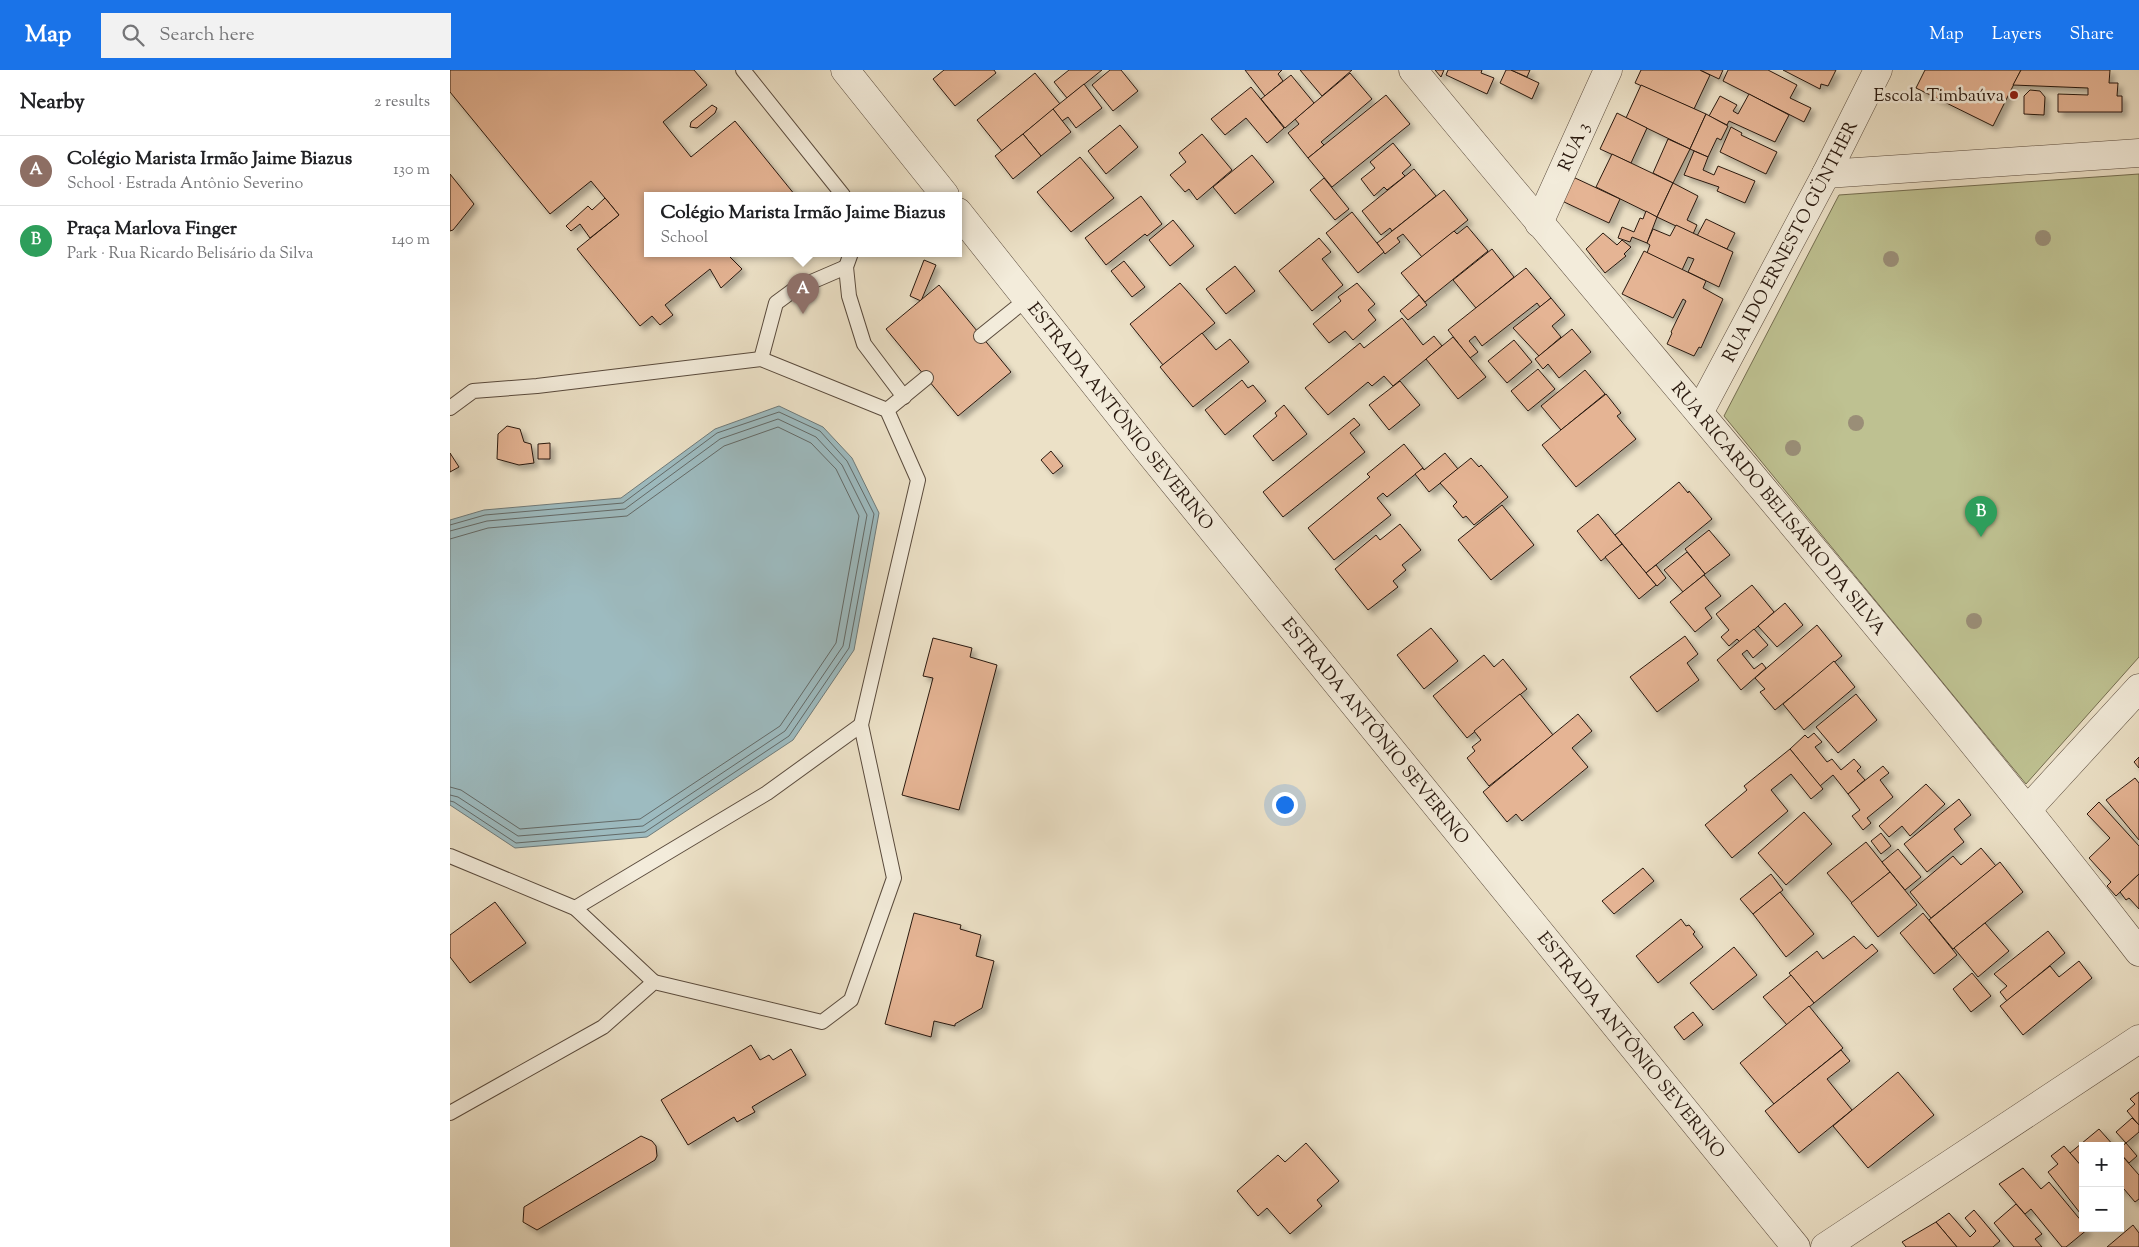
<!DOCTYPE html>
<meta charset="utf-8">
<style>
body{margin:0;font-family:"Sorts Mill Goudy",serif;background:#f2f2f2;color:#202124}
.controls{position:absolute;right:15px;bottom:15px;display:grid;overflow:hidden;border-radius:0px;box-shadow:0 5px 20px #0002}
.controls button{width:45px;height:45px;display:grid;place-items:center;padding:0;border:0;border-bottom:1px solid #e0e0e0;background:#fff;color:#202124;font:25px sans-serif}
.you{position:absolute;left:834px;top:734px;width:18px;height:18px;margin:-12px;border:4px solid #fff;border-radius:50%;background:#1a73e8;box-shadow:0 0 0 8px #1a73e833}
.badge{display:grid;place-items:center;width:32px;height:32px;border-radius:50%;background:#1a73e8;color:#fff;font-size:16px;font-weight:700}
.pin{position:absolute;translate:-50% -41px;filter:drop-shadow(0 1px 2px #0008)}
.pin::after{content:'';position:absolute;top:26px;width:18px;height:15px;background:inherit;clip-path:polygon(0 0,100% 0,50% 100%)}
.popup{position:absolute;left:194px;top:122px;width:318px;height:65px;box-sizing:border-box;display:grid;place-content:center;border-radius:0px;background:#fff;filter:drop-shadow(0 1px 4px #0005);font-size:16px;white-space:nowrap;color:#757577}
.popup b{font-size:19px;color:#202124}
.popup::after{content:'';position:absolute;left:50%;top:100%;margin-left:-10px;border:10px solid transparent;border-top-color:#fff}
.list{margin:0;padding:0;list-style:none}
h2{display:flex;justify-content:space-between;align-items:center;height:65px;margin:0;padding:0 20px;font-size:21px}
h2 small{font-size:16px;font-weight:400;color:#757577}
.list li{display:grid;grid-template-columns:32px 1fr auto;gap:15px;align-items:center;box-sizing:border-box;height:70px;padding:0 20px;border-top:1px solid #e0e0e0}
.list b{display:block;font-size:19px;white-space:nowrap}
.list p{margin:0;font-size:16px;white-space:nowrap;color:#757577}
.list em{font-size:16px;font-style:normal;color:#757577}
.icon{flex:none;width:28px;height:28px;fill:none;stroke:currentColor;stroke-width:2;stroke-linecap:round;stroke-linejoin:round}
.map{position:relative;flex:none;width:1689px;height:1177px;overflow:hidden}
header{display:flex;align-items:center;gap:30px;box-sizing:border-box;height:70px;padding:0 25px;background:#1a73e8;color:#fff}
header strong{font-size:24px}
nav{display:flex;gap:28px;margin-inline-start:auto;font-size:18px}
.search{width:350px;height:45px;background:#f2f2f2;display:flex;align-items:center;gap:12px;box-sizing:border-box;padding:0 18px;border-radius:0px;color:#757577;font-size:19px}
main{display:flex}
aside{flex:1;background:#fff}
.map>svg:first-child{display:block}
</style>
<header>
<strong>Map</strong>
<div class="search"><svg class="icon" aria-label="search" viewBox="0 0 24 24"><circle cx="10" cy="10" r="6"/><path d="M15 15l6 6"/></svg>Search here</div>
<nav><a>Map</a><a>Layers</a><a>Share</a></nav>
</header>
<main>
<aside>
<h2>Nearby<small>2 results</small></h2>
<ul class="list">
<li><span class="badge" style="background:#8d6e63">A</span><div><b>Colégio Marista Irmão Jaime Biazus</b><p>School · Estrada Antônio Severino</p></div><em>130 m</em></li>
<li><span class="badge" style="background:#2e9e5b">B</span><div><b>Praça Marlova Finger</b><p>Park · Rua Ricardo Belisário da Silva</p></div><em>140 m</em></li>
</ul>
</aside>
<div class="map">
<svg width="1689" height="1177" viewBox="0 0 1689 1177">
<defs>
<filter id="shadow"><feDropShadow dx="4.5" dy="4.5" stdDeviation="2.5" flood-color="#0004"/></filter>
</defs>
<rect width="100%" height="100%" fill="#ece1c7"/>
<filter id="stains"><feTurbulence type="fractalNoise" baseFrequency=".004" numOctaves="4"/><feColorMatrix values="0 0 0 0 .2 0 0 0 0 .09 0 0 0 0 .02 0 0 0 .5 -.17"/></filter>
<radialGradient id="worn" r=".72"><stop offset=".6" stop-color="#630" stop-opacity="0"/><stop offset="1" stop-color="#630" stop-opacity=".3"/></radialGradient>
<!-- green -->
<path fill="#bec191" stroke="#746d50" d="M1689,104v483l-113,127 -302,-368 115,-221z"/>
<!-- water -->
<path fill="#9dbbc0" stroke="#6f7a79" d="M329,336l44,21 29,31 27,55 -25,137 -61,90 -146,97 -132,11 -65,-43v-285l34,-10 137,-12 94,-69z"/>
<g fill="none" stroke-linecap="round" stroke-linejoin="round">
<!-- shore -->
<g stroke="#636a68" stroke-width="1">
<path d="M0,455l35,-10 138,-12 94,-70 62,-21 41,19 27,30 27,53 -25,134 -60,88 -144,96 -129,11 -62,-41 -4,-1"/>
<path d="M0,461l37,-10 138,-12 95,-70 58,-20 38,18 26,28 25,50 -24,131 -58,85 -142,95 -125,10 -60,-39 -8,-2"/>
<path d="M0,469l38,-11 139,-12 97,-70 54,-19 33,16 25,26 23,47 -23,127 -56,83 -140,93 -120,10 -59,-39 -11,-3"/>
</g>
</g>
<!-- building -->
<g fill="#e5b494" stroke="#29190f" filter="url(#shadow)">
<path d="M0,0h244l13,15 -44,37 28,35 44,-36 60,74h-147v58h83l-3,2 14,14 -21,19 -11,-19 -45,36 8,10 -13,10 -8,-9 -12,10 -63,-77 42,-34 -28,-34 -41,33 -100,-122z"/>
<path d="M494,0h50l2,3 -41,33 -22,-27z"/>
<path d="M619,0h33l-35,28 -13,-16z"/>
<path d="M660,0h11l17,21 -25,20 -21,-26z"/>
<path d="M795,0h37l-4,4 5,7 -18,15z"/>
<path d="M850,0h52l-30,26z"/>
<path d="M985,0h9l-3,7z"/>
<path d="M998,0h34l-1,3 13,5 -7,16 -41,-19z"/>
<path d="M1056,0h5l28,13 -7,16 -32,-16z"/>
<path d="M1061,0h19l-3,7z"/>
<path d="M1191,0h59l10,5 -16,34 -59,-26z"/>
<path d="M1250,0h23l-4,9z"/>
<path d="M1278,0h40l29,15 -7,13 21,10 -7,14 -81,-41z"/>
<path d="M1333,0h53l-8,16 -7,-2 -1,5z"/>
<path d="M1475,0h96l-28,56 -77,-38z"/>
<path d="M1571,0h89l-1,13h9l-1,13h5v16h-64v-18l30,1v-7l-75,-3z"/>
<path d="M585,3l25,31 -58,47 -25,-31z"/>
<path d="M900,3l22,26 -51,43 3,3 -16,13 -20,-25 11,-9 -4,-5z"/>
<path d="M841,5l23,28 -29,25 -24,-29z"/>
<path d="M634,14l18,24 -26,20 -8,-11 -6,4 -9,-12z"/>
<path d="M1191,15l65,29 -16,35 -64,-31z"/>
<path d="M801,17l33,41 -17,15 -21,-25 -21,17 -14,-16z"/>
<path d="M1580,20l10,1 5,6 -1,18 -20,-1v-18z"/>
<path d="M1299,24l40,21 -14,27 -46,-21 -2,4 -18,-9 11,-20 17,9 -4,6 5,3z"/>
<path d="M936,25l24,29 -78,63 -24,-29z"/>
<path d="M262,35l5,3 -2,5 -18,15 -7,-1 1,-5z"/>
<path d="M603,39l18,23 -30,24 -18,-22z"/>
<path d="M1167,43l30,15 -16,35 -31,-14z"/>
<path d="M1256,44l22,12 -7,14 -4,-2 -9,19 -18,-8z"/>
<path d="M670,55l18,22 -32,27 -18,-23z"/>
<path d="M1281,57l11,6 -1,2 36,17 -11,22 -46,-22z"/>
<path d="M573,64l18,22 -28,23 -18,-23z"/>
<path d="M752,64l30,36 -35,30 -8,-11 -4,3 -15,-17 16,-13 -7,-9z"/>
<path d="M1218,69l22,10 -17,34 -20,-10z"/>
<path d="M943,73l18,22 -9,8 3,3 -18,14 -3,-3 -10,9 -13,-17 14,-11 -5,-6z"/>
<path d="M1244,81l14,6 -5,13 11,5 4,-9 37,15 -10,22 -28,-12 2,-4 -35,-12z"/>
<path d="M1162,84l61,29 -16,34 -61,-30z"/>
<path d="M802,85l22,27 -39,32 -22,-27z"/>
<path d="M630,87l34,41 -43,34 -34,-40z"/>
<path d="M964,99l22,27 -44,35 -2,-3 -9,7 -19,-24z"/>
<path d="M0,104l24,30 -21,26 -3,1z"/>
<path d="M1123,107l47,22 -11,24 -47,-22z"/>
<path d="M874,108l25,31 -14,11 -25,-30z"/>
<path d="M1223,113l25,13 -11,24 10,5 -4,9 -36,-17z"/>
<path d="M994,120l24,30 -46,37 -19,-23 -6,4 3,4 -15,12 -8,-11z"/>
<path d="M691,126l21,28 -15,12 -2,-2 -39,31 -21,-27z"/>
<path d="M155,128l14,17 -29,23 -10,-14 -9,7 -5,-5 22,-20 4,4z"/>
<path d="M1196,141l11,6 -10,26 -15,-6 -2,5 -12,-4 4,-11 12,5 6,-14 3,1z"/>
<path d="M902,142l32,40 -26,21 -32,-40z"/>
<path d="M1256,149l29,14 -8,16 -30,-13z"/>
<path d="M723,150l21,26 -24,20 -21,-26z"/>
<path d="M1226,155l57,27 -14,35 -31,-15 6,-13 -6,-2 -6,13 -35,-17 3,-8 -3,-2 6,-14 17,7z"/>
<path d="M1017,156l21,25 -63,51 -24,-29 53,-42 3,3z"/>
<path d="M1153,163l14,12 5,-5 9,7 -7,7 2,2 -21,17 -19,-24z"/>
<path d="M869,168l12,14 -9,7 21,26 -31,26 -33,-40z"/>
<path d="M1042,179l22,28 -38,31 -23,-28z"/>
<path d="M1194,181l62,30 -3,7 20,11 -22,49 -2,-1 -5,9 -27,-12 5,-11 -1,-1 15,-31 -3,-2 -10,19 -51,-24z"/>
<path d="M474,190l12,5 -15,36 -11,-5z"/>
<path d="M674,191l21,26 -13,10 -21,-26z"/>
<path d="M785,196l20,25 -29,23 -20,-25z"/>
<path d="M1076,198l25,30 -11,9 -3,-4 -55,43 -7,-10 -6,5 9,11 -8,6 -22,-28z"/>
<path d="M730,213l35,40 -52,42 -33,-41z"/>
<path d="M907,213l18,21 -7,6 8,10 -23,20 -8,-9 -16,12 -16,-19 28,-23 -3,-4z"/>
<path d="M489,215l72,87 -53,44 -72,-87z"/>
<path d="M969,225l8,10 -19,15 -8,-9z"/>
<path d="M1101,228l14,17 -13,11 9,11 -22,19 -26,-28z"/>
<path d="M952,248l21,27 11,-9 8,10 -49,40 -9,-10 -12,10 -4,-4 -40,33 -23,-27 55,-45 4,5z"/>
<path d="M1122,259l19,23 -32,26 -11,-14 -5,5 -8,-10z"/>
<path d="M752,263l14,17 14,-11 19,23 -56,45 -33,-40z"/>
<path d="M1003,267l33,40 -28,22 -32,-40z"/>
<path d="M1064,270l18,22 -25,21 -19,-22z"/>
<path d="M1088,299l17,20 -27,22 -17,-20z"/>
<path d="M1135,300l20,24 -44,36 -20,-24z"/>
<path d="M792,310l6,8 5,-3 13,16 -41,34 -20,-25z"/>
<path d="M950,311l20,24 -31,25 -20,-25z"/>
<path d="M1156,324l15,19 -4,3 19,23 -60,48 -34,-42z"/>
<path d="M834,335l23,29 -34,27 -20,-25 24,-20 -2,-3z"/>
<path d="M904,348l6,7 -10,8 15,19 -82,65 -20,-25z"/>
<path d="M57,356l13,3 4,13 7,2 3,19 -15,2 -22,-6 1,-25z"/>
<path d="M100,373v16h-12v-15z"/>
<path d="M954,374l19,24 -36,29 -4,-4 -6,5 14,17 -57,45 -26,-32 62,-51 -3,-3z"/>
<path d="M601,381l12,15 -10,8 -12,-14z"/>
<path d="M0,383l9,14 -9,5z"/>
<path d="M995,383l13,16 -29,23 -14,-18 8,-6 1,2z"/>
<path d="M1021,388l8,9 2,-2 27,32 -34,28 -8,-9 -3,2 -10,-12 4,-4 -17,-19z"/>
<path d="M1229,412l9,11 1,-2 23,28 -66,54 -31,-38z"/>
<path d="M1052,435l32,40 -43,35 -33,-40z"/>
<path d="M1148,444l24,30 -21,17 -24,-30z"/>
<path d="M950,454l21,26 -19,15 4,5 -13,11 5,6 -30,23 -33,-41 41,-34 4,5z"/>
<path d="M1259,460l21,25 -25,19 -20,-25z"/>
<path d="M1172,474l34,41 -17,14 -34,-42z"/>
<path d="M1237,482l18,22 -22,18 -19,-22z"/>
<path d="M1206,495l10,13 -9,8 -11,-13z"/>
<path d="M1254,505l17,21 -16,12 7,10 -17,14 -25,-30z"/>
<path d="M1302,515l22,27 -34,30 -3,-3 -8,7 -8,-9 8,-7 -13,-16z"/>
<path d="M1335,533l18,22 -26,22 -19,-21z"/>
<path d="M1367,555l25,31 -67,54 -15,-18 5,-3 -10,-11z"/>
<path d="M981,558l27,33 -34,28 -27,-34z"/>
<path d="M1304,559l14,16 -15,13 -6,-8 -5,4 12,15 8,-6 4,5 -25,22 -24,-30z"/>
<path d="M1235,566l13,18 -11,9 12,17 -42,32 -27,-35z"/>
<path d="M483,568l39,10 -2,9 27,8 -38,145 -57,-15 31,-117 -10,-2z"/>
<path d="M1034,585l10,12 9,-8 24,30 -60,49 -34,-42z"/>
<path d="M1384,591l21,26 -51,43 -21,-26z"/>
<path d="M1070,624l33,41 -64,51 -22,-28 8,-7 -3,-4 9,-7 -7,-9z"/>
<path d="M1406,624l21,26 -39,33 -22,-26z"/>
<path d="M1128,644l14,17 -20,17 16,19 -66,54 -6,-7 -9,8 -24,-30z"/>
<path d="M1364,663l8,9 -7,5 12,15 5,-3 9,11 13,-11 7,8 -4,4 8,9 -17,14 -15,-19 -13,11 -30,-37 15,-14 3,3z"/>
<path d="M1340,679l33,40 -12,10 -20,-25 -20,16 17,21 -56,47 -27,-33 42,-35 -3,-4z"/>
<path d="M1689,687v11l-5,-6z"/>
<path d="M1433,696l6,7 -9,7 13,17 -26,21 4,5 -8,7 -11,-14 8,-6 -12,-16z"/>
<path d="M1685,708l4,5v57l-33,-40z"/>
<path d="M1476,714l19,20 -35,32 -8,-10 -13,11 -10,-11z"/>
<path d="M1509,729l12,16 -17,14 10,13 -37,30 -23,-28z"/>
<path d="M1649,732l40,44v28l-23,22 -9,-10 4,-4 -22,-24 21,-20 -23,-24z"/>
<path d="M1354,742l28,32 -46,41 -28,-32z"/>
<path d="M1431,763l10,13 -10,8 -10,-13z"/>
<path d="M1416,772l24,30 -38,31 -25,-30z"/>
<path d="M1531,778l15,18 -65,52 -21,-26 43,-36 8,9z"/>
<path d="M1448,779l23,28 -16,13 -23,-28z"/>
<path d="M1550,792l23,30 -70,57 -24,-29z"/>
<path d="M1193,798l11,13 -40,33 -12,-13z"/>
<path d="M1440,802l27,33 -39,32 -27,-34z"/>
<path d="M1321,804l12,16 -30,24 -13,-15z"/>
<path d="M1689,804v35l-10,-11 -3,2 -6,-8z"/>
<path d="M1330,822l34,42 -28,23 -33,-43z"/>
<path d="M45,832l31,41 -56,40 -20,-26v-22z"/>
<path d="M464,843l47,12 -1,4 21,6 -5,21 18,5 -12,47 -27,16v2l-21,-5 -3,16 -46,-13z"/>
<path d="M1473,843l34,42 -23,19 -34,-41z"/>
<path d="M1231,849l5,7 3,-1 6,7 -2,2 10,13 -45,36 -22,-27z"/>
<path d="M1535,853l24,28 -31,26 -24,-29z"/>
<path d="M1598,861l17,22 -58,48 -7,-9 7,-6 -13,-12z"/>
<path d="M1404,866l12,13 6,-5 6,7 -64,52 -25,-30 28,-22 6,8z"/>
<path d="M1284,877l23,28 -44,35 -23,-27z"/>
<path d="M1629,891l13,17 -69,57 -23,-29 50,-40 9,11z"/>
<path d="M1522,903l19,23 -20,16 -18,-23z"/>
<path d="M1341,905l23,28 -27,22 -24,-28z"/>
<path d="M1359,936l34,42 -69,56 -34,-41z"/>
<path d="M1243,942l10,13 -19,15 -10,-13z"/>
<path d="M301,975l9,15 9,-5 4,5 18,-11 15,26 -54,32 3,5 -18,10 -3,-5 -46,28 -27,-45z"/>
<path d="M1391,980l9,11 -23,18 25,31 -53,43 -34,-42z"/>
<path d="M1448,1002l36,43 -66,53 -35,-42z"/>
<path d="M1689,1022v33l-12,-14 8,-7 -5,-5z"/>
<path d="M1682,1048l7,7v7l-13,11 -10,-11z"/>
<path d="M1649,1059l15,17h-31v22l-13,-15z"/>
<path d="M191,1066l11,5 4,5 1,10 -2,4 -118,70 -14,-8 1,-15z"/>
<path d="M856,1073l33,38 -22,19 5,6 -32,28 -23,-26 -9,8 -21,-25 41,-36 7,7z"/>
<path d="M1676,1073l11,13 -8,7 -9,-10v-5z"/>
<path d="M1614,1076l19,22v43l-3,2 -32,-41 10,-8 -7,-8z"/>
<path d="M1674,1088l15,17v24l-4,3 -11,-13 -4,2v-30z"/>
<path d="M1573,1098l18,21 8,-7 34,41v5l5,1 -22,18h-4l-31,-38 -6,5 -26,-30z"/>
<path d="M1566,1134l26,30 -7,5 7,8h-28l-20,-24z"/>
<path d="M1524,1140l26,31 -7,6h-36l-21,-25 13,-9 21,24 6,-6 -11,-13z"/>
<path d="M1486,1152l21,25h-51l-4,-5z"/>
<path d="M1683,1155l6,8v14h-32z"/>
</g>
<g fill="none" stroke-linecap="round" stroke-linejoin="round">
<defs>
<g id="service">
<path d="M293,0l100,125"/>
<path d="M401,183l-5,14 3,29 15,48 40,53"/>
<path d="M531,266l46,-37"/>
<path d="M311,289l15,-56 19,-14 51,-22"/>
<path d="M0,338l23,-17 64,-5 224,-27 126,51 31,70 -57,245 33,153 -43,122 -29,22 -168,-40 -51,45 -153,86"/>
<path d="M437,340l39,-32"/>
<path d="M0,786l125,52"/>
<path d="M204,912l-79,-74 192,-115 94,-68"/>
</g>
<g id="minor">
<path id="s1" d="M963,0c242,294 493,581 726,882"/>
<path d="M1376,104l313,-21"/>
<path id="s2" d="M1089,153l69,-153"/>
<path id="s3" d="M1250,341l126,-237 52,-104"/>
<path d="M1578,739l111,-121"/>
<path d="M1375,1177l314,-208"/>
</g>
<g id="tertiary">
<path d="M395,0l100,125"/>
<path id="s4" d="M508,142l190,239 648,796"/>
</g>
</defs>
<!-- service casing -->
<use href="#service" stroke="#5a4b3d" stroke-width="16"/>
<!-- minor casing -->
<use href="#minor" stroke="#5a4b3d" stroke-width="29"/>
<!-- tertiary casing -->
<use href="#tertiary" stroke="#5a4b3d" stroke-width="29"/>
<!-- service -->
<use href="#service" stroke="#f3ecdb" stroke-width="14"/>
<!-- minor -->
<use href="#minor" stroke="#f3ecdb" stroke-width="28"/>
<!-- tertiary -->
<use href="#tertiary" stroke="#f3ecdb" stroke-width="28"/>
</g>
<!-- trees -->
<g fill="#9a8e77">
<circle cx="1593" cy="168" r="8"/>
<circle cx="1441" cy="189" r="8"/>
<circle cx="1406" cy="353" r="8"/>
<circle cx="1343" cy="378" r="8"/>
<circle cx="1524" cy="551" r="8"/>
</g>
<!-- markers -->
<circle fill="#8f2418" stroke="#f3ecdb" stroke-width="2" cx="1564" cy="25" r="5"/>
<g text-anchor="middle" stroke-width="5" stroke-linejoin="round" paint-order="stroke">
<!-- poi labels -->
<g font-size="18" fill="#29190f" stroke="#f3ecdb" text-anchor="end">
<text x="1554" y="31">Escola Timbaúva</text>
</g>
<!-- street labels -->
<g font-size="18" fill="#29190f" stroke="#f3ecdb">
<text dy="6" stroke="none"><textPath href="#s2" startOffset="84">RUA 3</textPath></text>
<text dy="6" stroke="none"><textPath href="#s3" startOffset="192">RUA IDO ERNESTO GÜNTHER</textPath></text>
<text dy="6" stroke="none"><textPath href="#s4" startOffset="261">ESTRADA ANTÔNIO SEVERINO</textPath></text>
<text dy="6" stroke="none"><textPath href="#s1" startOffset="571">RUA RICARDO BELISÁRIO DA SILVA</textPath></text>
<text dy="6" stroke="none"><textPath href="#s4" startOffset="666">ESTRADA ANTÔNIO SEVERINO</textPath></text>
<text dy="6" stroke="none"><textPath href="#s4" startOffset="1071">ESTRADA ANTÔNIO SEVERINO</textPath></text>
</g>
</g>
<rect width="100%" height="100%" filter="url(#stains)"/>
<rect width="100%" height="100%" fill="url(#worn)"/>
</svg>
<div class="controls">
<button>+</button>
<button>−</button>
</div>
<div class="you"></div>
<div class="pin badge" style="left:353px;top:244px;background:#8d6e63">A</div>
<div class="popup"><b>Colégio Marista Irmão Jaime Biazus</b>School</div>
<div class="pin badge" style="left:1531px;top:467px;background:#2e9e5b">B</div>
</div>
</main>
